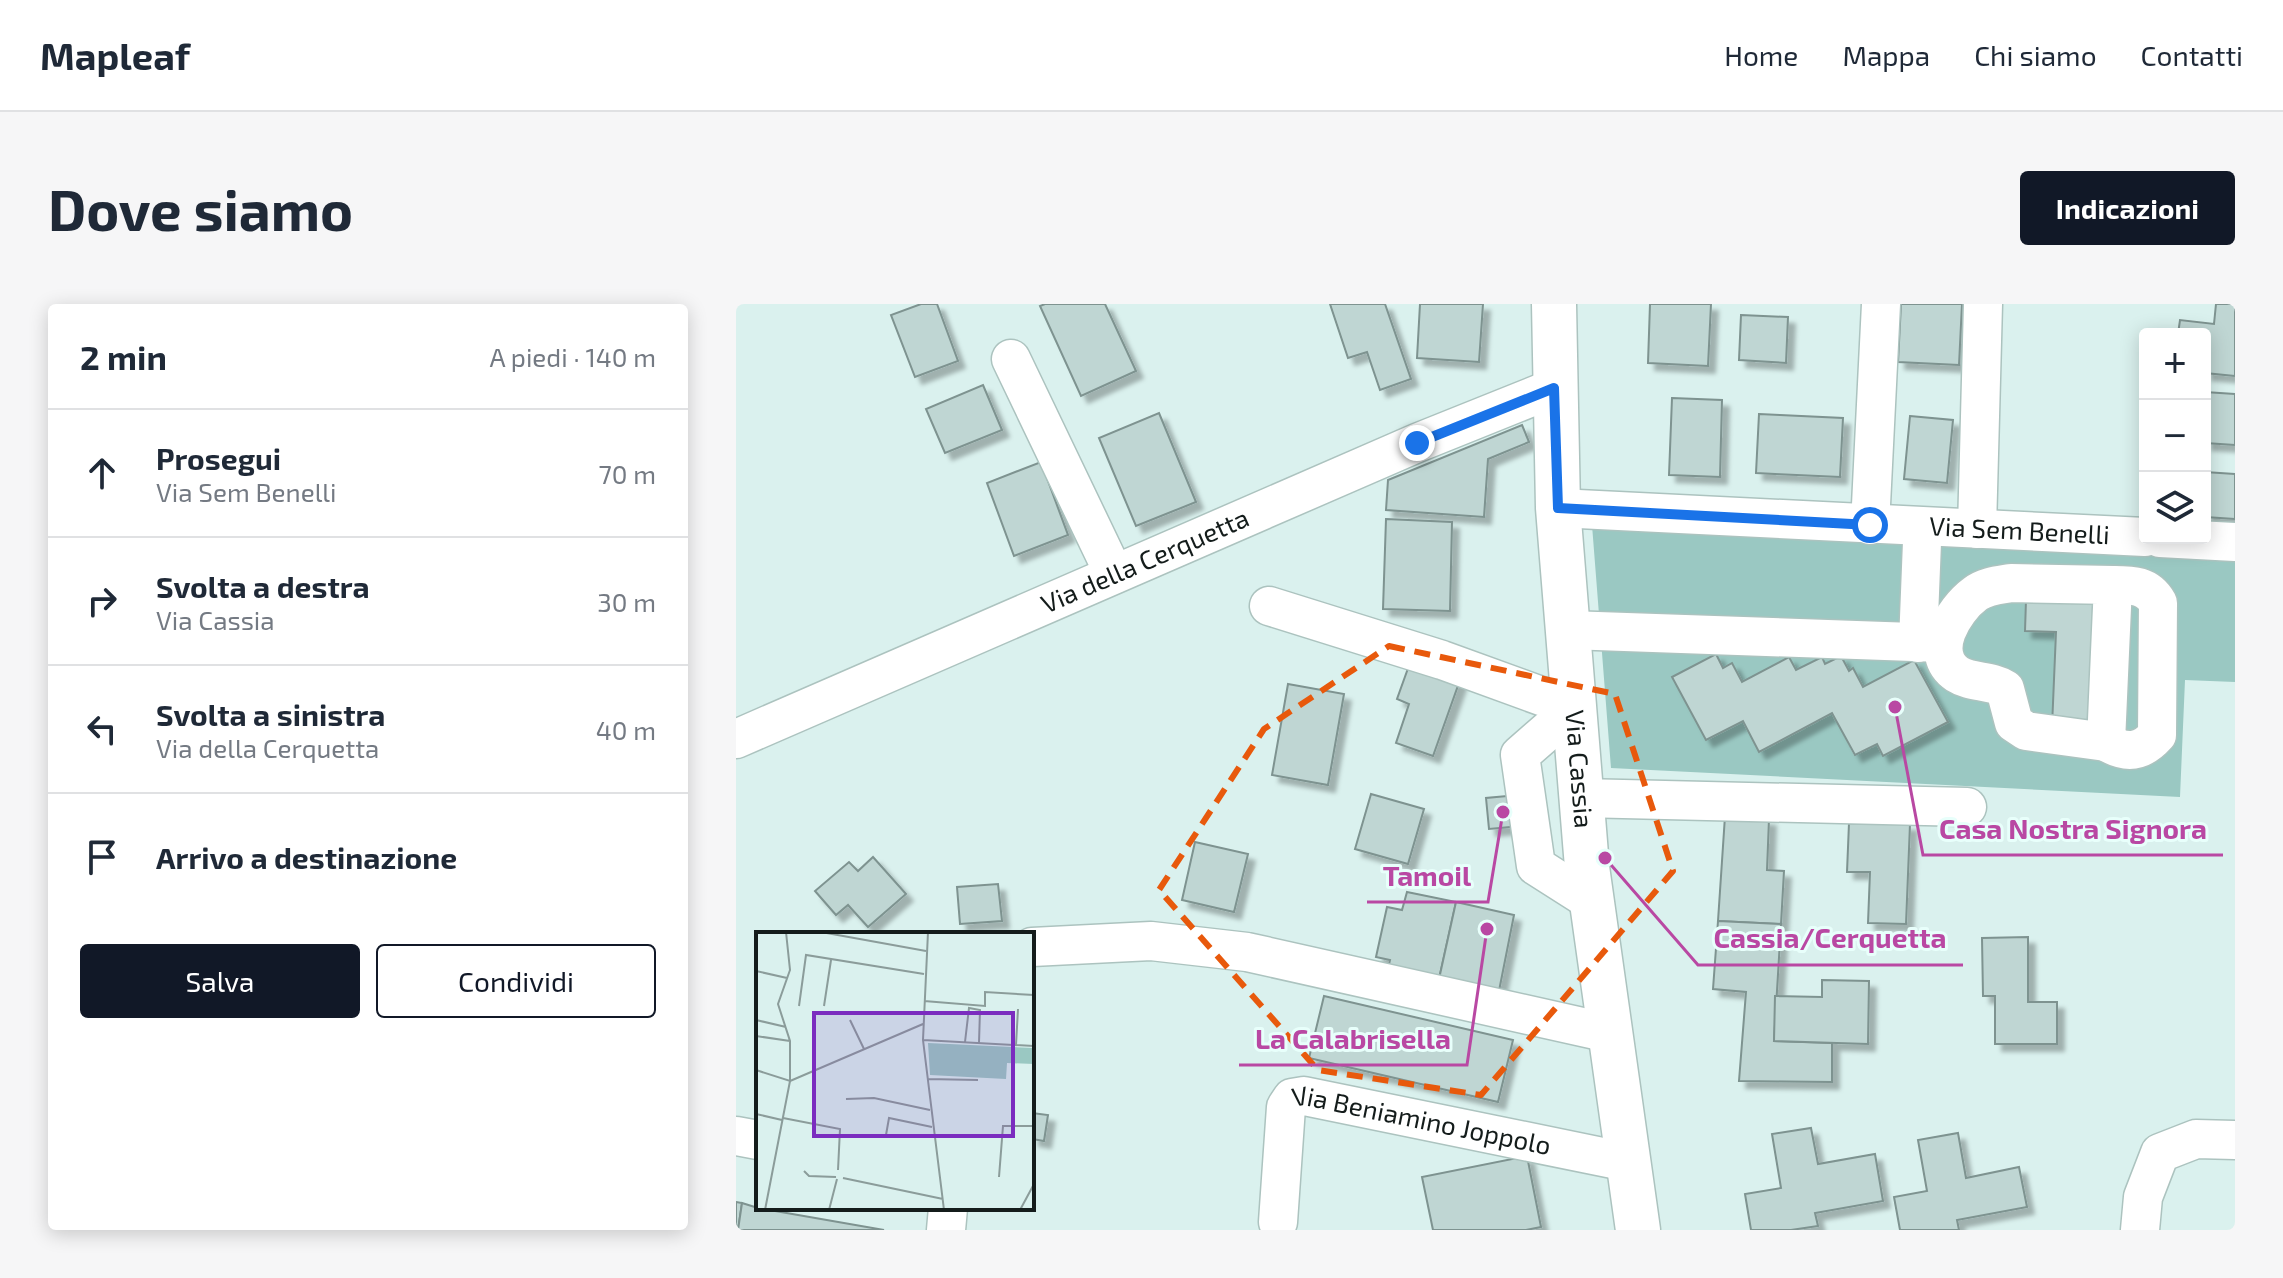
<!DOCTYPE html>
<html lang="it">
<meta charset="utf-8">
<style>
body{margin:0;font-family:"Exo 2",sans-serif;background:#f6f6f7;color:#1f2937}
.controls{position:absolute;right:24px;top:24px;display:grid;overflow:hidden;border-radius:8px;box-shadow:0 4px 20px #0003}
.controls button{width:72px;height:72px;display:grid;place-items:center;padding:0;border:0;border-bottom:2px solid #e0e1e3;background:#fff;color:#1f2937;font:40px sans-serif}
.stop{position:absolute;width:24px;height:24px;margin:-18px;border:6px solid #1a73e8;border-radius:50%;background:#fff}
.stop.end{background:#1a73e8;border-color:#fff;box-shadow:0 2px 8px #0008}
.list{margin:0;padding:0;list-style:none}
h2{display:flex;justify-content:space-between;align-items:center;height:104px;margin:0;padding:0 32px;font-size:34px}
h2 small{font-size:26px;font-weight:400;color:#747a83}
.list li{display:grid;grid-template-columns:52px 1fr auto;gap:24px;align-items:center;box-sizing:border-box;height:128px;padding:0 32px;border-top:2px solid #e0e1e3}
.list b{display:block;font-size:30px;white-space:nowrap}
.list p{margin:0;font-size:26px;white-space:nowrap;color:#747a83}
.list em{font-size:26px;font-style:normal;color:#747a83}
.actions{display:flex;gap:16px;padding:24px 32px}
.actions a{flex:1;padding:18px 0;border:2px solid #111827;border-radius:8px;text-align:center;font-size:28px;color:#111827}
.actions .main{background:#111827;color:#fff}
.icon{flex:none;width:44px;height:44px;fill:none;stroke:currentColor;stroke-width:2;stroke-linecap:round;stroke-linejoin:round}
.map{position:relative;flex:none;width:1499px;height:926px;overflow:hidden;border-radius:8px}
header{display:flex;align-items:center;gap:48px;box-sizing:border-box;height:112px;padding:0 40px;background:#fff;border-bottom:2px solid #e0e1e3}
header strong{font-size:38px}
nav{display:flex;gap:44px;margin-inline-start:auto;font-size:28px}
.intro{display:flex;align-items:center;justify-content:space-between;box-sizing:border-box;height:192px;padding:0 48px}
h1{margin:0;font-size:56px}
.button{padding:20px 36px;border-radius:8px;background:#111827;color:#fff;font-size:28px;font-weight:700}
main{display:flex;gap:48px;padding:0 48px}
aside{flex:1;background:#fff;border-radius:8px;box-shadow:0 4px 20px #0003}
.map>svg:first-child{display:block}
</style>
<header>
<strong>Mapleaf</strong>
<nav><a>Home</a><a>Mappa</a><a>Chi siamo</a><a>Contatti</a></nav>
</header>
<div class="intro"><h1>Dove siamo</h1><a class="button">Indicazioni</a></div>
<main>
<aside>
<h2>2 min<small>A piedi · 140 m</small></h2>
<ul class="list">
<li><svg class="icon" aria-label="ahead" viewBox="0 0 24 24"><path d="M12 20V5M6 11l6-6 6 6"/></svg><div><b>Prosegui</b><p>Via Sem Benelli</p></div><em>70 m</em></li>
<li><svg class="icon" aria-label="right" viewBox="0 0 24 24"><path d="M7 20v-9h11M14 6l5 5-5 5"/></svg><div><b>Svolta a destra</b><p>Via Cassia</p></div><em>30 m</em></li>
<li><svg class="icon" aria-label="left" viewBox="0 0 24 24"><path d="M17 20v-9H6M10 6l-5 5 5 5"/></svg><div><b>Svolta a sinistra</b><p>Via della Cerquetta</p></div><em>40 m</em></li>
<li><svg class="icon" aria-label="arrive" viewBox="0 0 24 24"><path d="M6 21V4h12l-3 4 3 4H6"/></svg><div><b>Arrivo a destinazione</b></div></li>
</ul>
<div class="actions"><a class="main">Salva</a><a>Condividi</a></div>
</aside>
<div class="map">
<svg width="1499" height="926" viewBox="0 0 1499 926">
<defs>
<filter id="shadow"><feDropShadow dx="7" dy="7" stdDeviation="2" flood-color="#0004"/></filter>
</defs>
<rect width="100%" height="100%" fill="#daf1ee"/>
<!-- green -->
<path fill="#9ac8c2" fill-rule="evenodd" d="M856,221l643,32v125l-50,-2 -5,117 -569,-29zM1361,298l-45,125 4,-95zM980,350l7,14 10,-4 9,18 47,-25 7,13 25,-13 4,7 24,7 3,-2 11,18 51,-27 33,62 -63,34 -7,-12 -23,11 -22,-42 -72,38 -17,-30 -37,19 -34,-63z"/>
<!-- building -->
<g fill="#bfd6d3" stroke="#7e9390" stroke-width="2" filter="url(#shadow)">
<path d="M185,0h16l21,57 -43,16 -24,-62z"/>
<path d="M309,0h60l31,67 -55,25 -41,-90z"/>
<path d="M594,0h55l26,75 -31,11 -13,-38 -19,6z"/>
<path d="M684,0h63l-4,58 -62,-4z"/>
<path d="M914,0h61l-3,62 -60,-3z"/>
<path d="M1165,0h61l-3,61 -61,-3z"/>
<path d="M1480,0h19v72l-30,-3v-39h-27l2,-14 34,4z"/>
<path d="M1005,11l47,2 -2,46 -47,-3z"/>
<path d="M247,81l19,45 -57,23 -19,-44z"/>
<path d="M1469,88l30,2v51l-30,-2z"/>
<path d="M936,94l50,2 -2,77 -51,-2z"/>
<path d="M423,109l37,89 -60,24 -37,-88z"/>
<path d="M1023,110l84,4 -3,59 -84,-4z"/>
<path d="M1174,112l43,4 -6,63 -43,-4z"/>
<path d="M786,121l7,17 -41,17 -4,58 -98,-7 2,-30z"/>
<path d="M305,158l27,73 -54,21 -27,-73z"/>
<path d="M1469,168l30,2v45l-30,-2z"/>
<path d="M650,215l66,3 -2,89 -67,-2z"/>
<path d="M1290,296l71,2 -5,126 -40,-1 4,-95 -31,-1z"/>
<path d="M980,350l7,14 9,-5 10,19 47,-25 7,13 26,-13 3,7 16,-8 8,15 4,-3 10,19 51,-27 34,62 -65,34 -6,-12 -22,11 -23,-42 -73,39 -16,-31 -37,19 -34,-63z"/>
<path d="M675,356l50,17 -28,79 -37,-13 13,-39 -12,-5z"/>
<path d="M552,380l56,10 -16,91 -56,-10z"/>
<path d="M635,490l53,15 -16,55 -53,-15z"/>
<path d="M782,491l3,31 -32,3 -3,-31z"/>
<path d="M989,512l44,3 -2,51 17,1 -3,53 -63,-3z"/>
<path d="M1113,519l61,1 -4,100 -38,-1 2,-51h-23z"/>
<path d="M459,538l53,12 -14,58 -52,-12z"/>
<path d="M137,553l33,37 -38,33 -20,-22 -12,10 -21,-24 34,-29 9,9z"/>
<path d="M262,580l4,37 -42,3 -3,-37z"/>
<path d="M671,588l49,10 -19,86 -51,-11 4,-17 -14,-3 11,-50 15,3z"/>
<path d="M720,598l58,13 -17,86 -60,-13z"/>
<path d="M982,617l63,3 -7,117 58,2v39l-93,-1 7,-89 -33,-3z"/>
<path d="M1292,633v65h29v42h-62v-48h-12l-1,-58z"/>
<path d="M1086,676l47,1 -1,63 -94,-3 1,-45 47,1z"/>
<path d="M588,692l189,44 -15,62 -189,-44z"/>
<path d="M296,809l16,2 -4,26 -12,-2z"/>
<path d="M1075,824l7,36 57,-10 8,47 -68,12 3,13 -27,4h-40l-6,-36 36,-6 -9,-54z"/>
<path d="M1222,829l8,45 53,-11 8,40 -70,13 2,10h-59l-6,-33 33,-6 -9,-51z"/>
<path d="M791,852l14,71 -15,3h-93l-11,-53z"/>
<path d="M0,898l6,1 -4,27h-2z"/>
<path d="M6,899l16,5 126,22h-146z"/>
</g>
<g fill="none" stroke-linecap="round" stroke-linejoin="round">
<defs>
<g id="minor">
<path d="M275,55l103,215"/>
<path id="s1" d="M822,204l587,29"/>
<path d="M1134,221l11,-221"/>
<path d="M1241,225l6,-225"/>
<path d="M1424,234l75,4"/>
<path d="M1275,279l102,2 -7,157 -80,-11 -12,-8 -9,-34c-14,-9 -34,-6 -48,-15 -30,-20 -4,-64 18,-80 10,-8 24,-9 36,-11z"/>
<path d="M533,302l173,54 132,48 -54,47 16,111 55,35"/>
<path d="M832,326l374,13"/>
<path d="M1182,339l4,-101"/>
<path id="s2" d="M0,435l681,-296 137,-55"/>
<path d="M1370,438c20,12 35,11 51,-7l1,-132c-10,-18 -25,-18 -45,-18"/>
<path d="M845,494l386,9"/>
<path d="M296,643l119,-6 96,11 362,81"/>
<path d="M0,832l22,4"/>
<path id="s3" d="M542,918l8,-115 6,-9 12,-2 323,66"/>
<path d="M210,926l2,-22"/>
<path d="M1404,926l3,-33 17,-44 36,-14 39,1"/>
</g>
<g id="major">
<path id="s4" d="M818,0l4,204 29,359 51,363"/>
</g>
</defs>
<!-- minor casing -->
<use href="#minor" stroke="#acc3bf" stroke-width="41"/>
<!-- major casing -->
<use href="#major" stroke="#acc3bf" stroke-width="47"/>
<!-- minor -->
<use href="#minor" stroke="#fff" stroke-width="38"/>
<!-- major -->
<use href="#major" stroke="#fff" stroke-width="44"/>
</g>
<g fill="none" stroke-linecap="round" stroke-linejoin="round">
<!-- route -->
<path stroke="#1a73e8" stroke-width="10" d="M681,139l137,-55 4,120 312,17"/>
</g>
<!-- marked area -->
<path fill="none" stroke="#e8590c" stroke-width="6" stroke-dasharray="16 10" stroke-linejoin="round" d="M653,342l226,48 58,177 -192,224 -163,-25 -159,-180 105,-161z"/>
<g text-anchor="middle" stroke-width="6" stroke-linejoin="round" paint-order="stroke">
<!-- street labels -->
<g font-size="26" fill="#141c1b" stroke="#e8fffb">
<text dy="9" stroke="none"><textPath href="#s1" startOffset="462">Via Sem Benelli</textPath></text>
<text dy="9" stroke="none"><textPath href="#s2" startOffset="446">Via della Cerquetta</textPath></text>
<text dy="9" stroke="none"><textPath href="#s4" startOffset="466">Via Cassia</textPath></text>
<text dy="9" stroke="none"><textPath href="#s3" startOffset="258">Via Beniamino Joppolo</textPath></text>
</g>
</g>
<!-- overview -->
<g transform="translate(20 628)">
<rect width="278" height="278" fill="#daf1ee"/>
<path d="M172,111l106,5v16l-27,-1 -1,16 -76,-4z" fill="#9ac8c2"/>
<path fill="none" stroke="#8b9c9a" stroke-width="2" d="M65,0l105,19M172,0l-5,108 21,170M0,39l31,7M168,69l61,5v-14l49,3M43,74l7,-51 118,19M68,74l7,-46M0,88l30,7M94,88l14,29M0,104l34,5M167,108l111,6M209,110l4,-34 11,2 -1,33M260,113l2,-36M0,138l34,11v-40l-12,-37 12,-34 -4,-38M171,147l51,1M90,167l28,-1 56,12M0,182l26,6M27,186l57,11 -2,41M130,203l3,-17 43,9M48,239l5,5 27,1M243,245l4,-51h31M87,246l100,21M9,278l25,-129 133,-57M73,278l8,-31M264,278l14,-26"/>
<path fill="#7b2cbf" fill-opacity="0.15" stroke="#7b2cbf" stroke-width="4" d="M58,81h199v123h-199z"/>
<rect width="278" height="278" fill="none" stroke="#141c1b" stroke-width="4"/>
</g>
<!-- callouts -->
<path fill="none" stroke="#b948a3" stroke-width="3" d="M1159 403L1187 551H1487M767 508L752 598H631M869 554L962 661H1227M751 625L731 761H503"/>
<g fill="#b948a3" stroke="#e8fffb" stroke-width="3">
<circle cx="1159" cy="403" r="8"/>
<circle cx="767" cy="508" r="8"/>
<circle cx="869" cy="554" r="8"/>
<circle cx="751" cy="625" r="8"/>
</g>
<g font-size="28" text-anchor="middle" font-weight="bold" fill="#b948a3" stroke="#e8fffb" stroke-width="6" stroke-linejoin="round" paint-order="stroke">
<text x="1337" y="535">Casa Nostra Signora</text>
<text x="691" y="582">Tamoil</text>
<text x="1094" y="644">Cassia/Cerquetta</text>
<text x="617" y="745">La Calabrisella</text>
</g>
</svg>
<div class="controls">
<button>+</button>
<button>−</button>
<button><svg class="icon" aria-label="layers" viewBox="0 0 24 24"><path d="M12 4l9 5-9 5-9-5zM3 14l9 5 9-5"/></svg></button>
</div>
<div class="stop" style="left:1134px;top:221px"></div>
<div class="stop end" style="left:681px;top:139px"></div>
</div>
</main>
